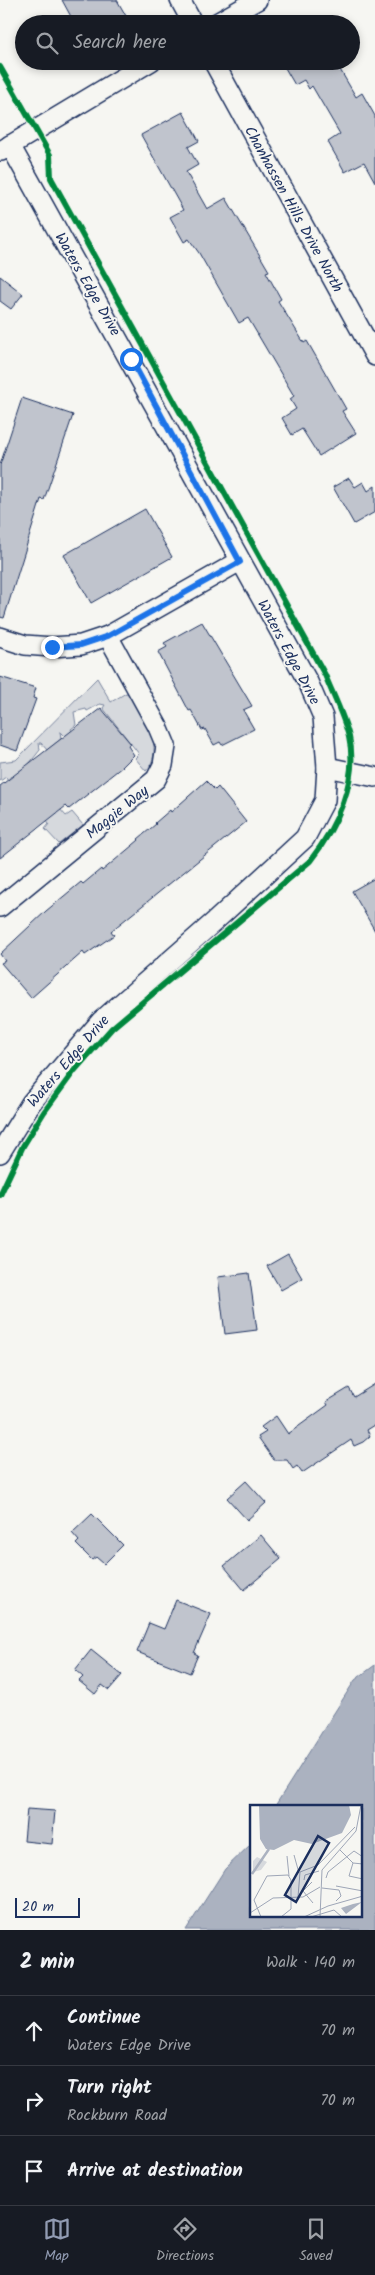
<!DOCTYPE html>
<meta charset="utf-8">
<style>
body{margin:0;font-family:Kalam,sans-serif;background:#242831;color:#f1f3f6}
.scale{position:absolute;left:15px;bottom:12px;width:65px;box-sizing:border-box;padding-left:5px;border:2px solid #1b2f5e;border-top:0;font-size:14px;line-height:18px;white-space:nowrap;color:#1b2f5e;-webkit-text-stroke:4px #f6f6f2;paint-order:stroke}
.stop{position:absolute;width:15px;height:15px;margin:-11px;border:4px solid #1a73e8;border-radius:50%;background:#fff}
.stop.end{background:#1a73e8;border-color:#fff;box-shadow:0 1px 5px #0008}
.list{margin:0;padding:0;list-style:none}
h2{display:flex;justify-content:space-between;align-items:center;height:65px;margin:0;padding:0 20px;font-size:21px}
h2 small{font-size:16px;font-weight:400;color:#9ea1a6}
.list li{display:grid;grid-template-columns:32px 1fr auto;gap:15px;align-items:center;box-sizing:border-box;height:70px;padding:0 20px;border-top:1px solid #363941}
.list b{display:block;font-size:19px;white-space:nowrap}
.list p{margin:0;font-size:16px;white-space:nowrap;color:#9ea1a6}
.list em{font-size:16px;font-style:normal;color:#9ea1a6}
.icon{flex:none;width:28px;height:28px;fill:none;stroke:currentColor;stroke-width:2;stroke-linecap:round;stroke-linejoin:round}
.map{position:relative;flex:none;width:375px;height:1930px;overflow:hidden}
.search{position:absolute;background:#171b24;box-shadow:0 2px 8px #0003;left:15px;right:15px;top:15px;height:55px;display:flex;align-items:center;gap:12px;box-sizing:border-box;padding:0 18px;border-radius:28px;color:#9ea1a6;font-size:19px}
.sheet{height:275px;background:#171b24}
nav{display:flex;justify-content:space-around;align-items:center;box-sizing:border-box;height:70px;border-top:1px solid #363941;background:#171b24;font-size:14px;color:#9ea1a6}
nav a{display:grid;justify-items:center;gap:2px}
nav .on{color:#919bb2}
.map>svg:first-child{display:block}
</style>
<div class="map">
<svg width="375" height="1930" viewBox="0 0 375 1930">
<rect width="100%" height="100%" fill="#f6f6f2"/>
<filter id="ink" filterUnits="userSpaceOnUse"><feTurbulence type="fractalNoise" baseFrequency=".02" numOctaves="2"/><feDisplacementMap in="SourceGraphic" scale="10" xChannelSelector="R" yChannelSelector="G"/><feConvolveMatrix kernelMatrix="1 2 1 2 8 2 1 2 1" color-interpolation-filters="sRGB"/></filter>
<g filter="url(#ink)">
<!-- green -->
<path fill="#d6d9dd" stroke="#78849e" d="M97,678l14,24 15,-9 4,1c12,23 37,53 16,77l-11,-13 4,-4 -36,-46 2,-3 -5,-1 -13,7 -1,-2 -12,3 2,13 -5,4 1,3 -6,5 -6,-6 1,8 -14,11 -6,-7h-2l1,7 -15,19 41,47 6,-4 11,13 -24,19 -14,-15 4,-5 -38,-48 -3,4 -2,-3 -6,4v-19l16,-2z"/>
<!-- water -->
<path fill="#abb2c0" stroke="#717e99" d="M375,1665v265h-189l39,-61 26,-25v72h110v-110h-86l80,-126z"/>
<!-- building -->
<g fill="#c0c4cd" stroke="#1b2f5e">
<path d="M62,0h55l9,16 -13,8h-38z"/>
<path d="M281,61h54l21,36 6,-4 13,23v66l-11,-20 -19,10 -17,-30 12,-8 -28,-48 -3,3 -5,-9 -9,5z"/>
<path d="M183,112l16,29 -11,6 10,18 -12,7 21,37 19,-11 43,73 -3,1 15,27 -3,2 26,42 3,-2 39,68 -4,2 14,22 -37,23 -17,-27 -10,6 -10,-17 14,-9 -6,-10 4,-3 -46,-78 -9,5 -40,-70 -10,-14 -5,3 -14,-25 13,-7 -42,-75z"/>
<path d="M0,276l23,18 -12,15 -11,-8z"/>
<path d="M22,398l51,17 -29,85 -3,-1 -37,119 -4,-1v-152z"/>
<path d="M349,478l6,9 8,-5 5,9 7,-5v26l-21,12 -21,-37z"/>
<path d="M145,509l27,48 -81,46 -27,-48z"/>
<path d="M202,622l50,84 -9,4 11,19 -32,16 -2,-3 -6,3 -9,-16 -3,1 -11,-20 -2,1 -31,-59 9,-5 -3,-4z"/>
<path d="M0,677l36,11 -3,10 3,1 -19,52 -17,-6z"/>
<path d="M101,708l30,36 -3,2 6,9 -12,12 -53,42 -3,-3 -66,52v-72z"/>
<path d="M206,781l9,9 3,-3 28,35 -135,109 3,4 -29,20 -2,-3 -52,46 -30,-35 4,-2 -5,-7 46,-43 35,-29 2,2 18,-15 1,2 37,-31 -1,-1 18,-15 -1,-1 15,-13 1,2z"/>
<path d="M375,878v53l-23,-40z"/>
<path d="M288,1254l14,24 -21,12 -14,-24z"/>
<path d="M249,1273l8,57 -32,4 -7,-57z"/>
<path d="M375,1384v41l-8,5 3,6 -7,6 -9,4 -3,-6 -49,33 -5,-7 -4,3 -6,-9h-13l-16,-23 8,-5 -5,-5 15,-11 12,18 40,-29 -2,-3 23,-14 5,9z"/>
<path d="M246,1481l20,22 -19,17 -20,-22z"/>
<path d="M92,1514l31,31 -19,19 -8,-7 -4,3 -16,-16 3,-3 -7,-8z"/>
<path d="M261,1535l20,24 -37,31 -20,-24z"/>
<path d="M176,1600l35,14 -17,39 4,2 -8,18 -53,-21 12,-29 15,6z"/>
<path d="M91,1650l31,25 -13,15 -7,-5 -7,9 -16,-13 4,-4 -8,-7z"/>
<path d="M27,1809l28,2 -3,33 -28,-3z"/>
</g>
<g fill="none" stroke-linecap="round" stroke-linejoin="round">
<defs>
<g id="street">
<path d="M180,0l13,24"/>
<path d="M215,24l42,-24"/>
<path d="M213,61l162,295"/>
<path d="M1,151l150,-90"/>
<path d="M0,637l25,8 27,2 29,-2 27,-9 132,-75"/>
<path d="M327,767l48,10"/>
<path d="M0,907l156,-128 7,-14 3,-19 -8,-19 -50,-91"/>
<path d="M0,1153l31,-50 70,-82 113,-99 91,-84 20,-38 2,-33 -4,-50 -15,-35 -298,-537"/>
</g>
</defs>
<!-- street casing -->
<use href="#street" stroke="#1b2f5e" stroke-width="22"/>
<!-- street -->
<use href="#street" stroke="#f6f6f2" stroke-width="19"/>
<defs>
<path id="cycleway" d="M0,67l50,88 1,23 274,497c8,20 19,41 24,62 10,43 -13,91 -39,124l-198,167 -38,43 -30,41 -21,34 -23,49"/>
</defs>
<!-- cycleway casing -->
<use href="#cycleway" stroke="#f6f6f2" stroke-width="9"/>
<!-- cycleway -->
<use href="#cycleway" stroke="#00873e" stroke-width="6"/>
</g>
</g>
<g fill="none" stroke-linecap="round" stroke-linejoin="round" filter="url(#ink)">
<!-- route -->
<path stroke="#1a73e8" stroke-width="6" d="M52,647l29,-2 27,-9 132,-74 -109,-203"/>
</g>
<g text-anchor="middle" stroke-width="4" stroke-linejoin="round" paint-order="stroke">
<!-- street labels -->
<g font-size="15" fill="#1b2f5e" stroke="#f6f6f2">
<text transform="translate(294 209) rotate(61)" y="5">Chanhassen Hills Drive North</text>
<text transform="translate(88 284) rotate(60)" y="5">Waters Edge Drive</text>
<text transform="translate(289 652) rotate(62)" y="5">Waters Edge Drive</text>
<text transform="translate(117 812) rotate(-39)" y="5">Maggie Way</text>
<text transform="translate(68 1061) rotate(-49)" y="5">Waters Edge Drive</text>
</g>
</g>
<!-- overview -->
<g transform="translate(250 1805)">
<rect width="112" height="112" fill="#f6f6f2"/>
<path d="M7,52l10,5 -6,8 -8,2v-11z" fill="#d6d9dd"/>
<path d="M9,0h90l2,10 -9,18 -30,11 -18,-4 -20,10 -8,-1 -6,-10zM112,97l-16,12 -5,-6 12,-4z" fill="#abb2c0"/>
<path fill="none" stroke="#abb2c0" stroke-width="2.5" d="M2,69l17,-25"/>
<path fill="none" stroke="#9ea6b7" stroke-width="1" d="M90,45l13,13 10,1M44,50l5,18M37,51l2,20M103,58l-4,13 14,3M76,73l2,-6 26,-21 9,6M54,75l1,-5 14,-4M62,77l-9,9 10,12M86,81l27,5M72,83l17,2 2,6 -5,5M48,92l2,-25 18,-7 37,-38M0,108l23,-15 30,-1 17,-10M11,112l-7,-17 13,-24 21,-1 3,5v29l-10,8M54,112l24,-11 35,-10M61,112l23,-7 8,7M70,112l2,-47 34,-39 5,-26"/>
<path fill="#1b2f5e" fill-opacity="0.15" stroke="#1b2f5e" stroke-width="2.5" d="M68,31l11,7 -33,59 -11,-7z"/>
<rect width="112" height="112" fill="none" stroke="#1b2f5e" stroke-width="2.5"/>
</g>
</svg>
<div class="scale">20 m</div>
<div class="stop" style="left:131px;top:359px"></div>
<div class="stop end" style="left:52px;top:647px"></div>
<div class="search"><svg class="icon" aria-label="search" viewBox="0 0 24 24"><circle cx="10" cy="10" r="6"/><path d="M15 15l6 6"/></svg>Search here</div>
</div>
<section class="sheet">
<h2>2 min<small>Walk · 140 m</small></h2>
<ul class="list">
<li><svg class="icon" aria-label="ahead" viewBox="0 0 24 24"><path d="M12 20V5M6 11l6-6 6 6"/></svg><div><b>Continue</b><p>Waters Edge Drive</p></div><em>70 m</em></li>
<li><svg class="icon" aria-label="right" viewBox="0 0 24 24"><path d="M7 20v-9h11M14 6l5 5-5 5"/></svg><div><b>Turn right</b><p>Rockburn Road</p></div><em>70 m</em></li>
<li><svg class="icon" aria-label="arrive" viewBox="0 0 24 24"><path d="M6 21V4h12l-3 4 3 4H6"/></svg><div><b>Arrive at destination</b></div></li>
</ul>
</section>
<nav>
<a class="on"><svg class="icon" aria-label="map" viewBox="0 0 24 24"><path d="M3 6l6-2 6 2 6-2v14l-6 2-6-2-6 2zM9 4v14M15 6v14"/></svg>Map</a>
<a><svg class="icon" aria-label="directions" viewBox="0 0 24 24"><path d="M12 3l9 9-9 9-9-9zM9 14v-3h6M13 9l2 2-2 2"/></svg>Directions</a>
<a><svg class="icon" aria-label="saved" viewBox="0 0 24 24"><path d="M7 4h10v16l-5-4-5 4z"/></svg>Saved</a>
</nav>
